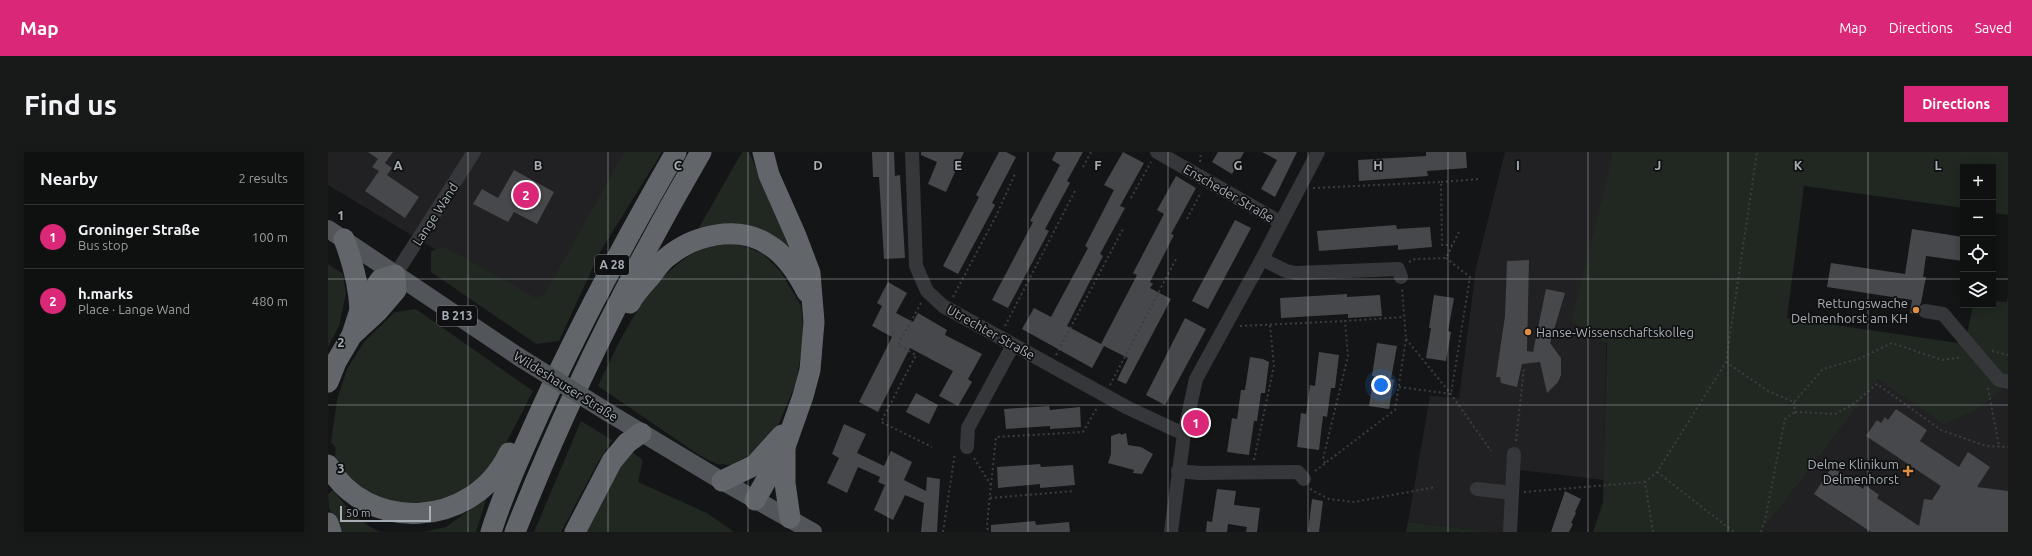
<!DOCTYPE html>
<meta charset="utf-8">
<style>
body{margin:0;font-family:Ubuntu,sans-serif;background:#181919;color:#f1f3f6}
.controls{position:absolute;right:12px;top:12px;display:grid;overflow:hidden;border-radius:0px;box-shadow:0 2px 10px #0003}
.controls button{width:36px;height:36px;display:grid;place-items:center;padding:0;border:0;border-bottom:1px solid #2f3030;background:#0f1010;color:#f1f3f6;font:20px sans-serif}
.scale{position:absolute;left:12px;bottom:10px;width:91px;box-sizing:border-box;padding-left:4px;border:2px solid #a8aeb5;border-top:0;font-size:11px;line-height:14px;white-space:nowrap;color:#a8aeb5;-webkit-text-stroke:3px #0f1011;paint-order:stroke}
.you{position:absolute;left:1053px;top:233px;width:14px;height:14px;margin:-10px;border:3px solid #fff;border-radius:50%;background:#1a73e8;box-shadow:0 0 0 6px #1a73e833}
.badge{display:grid;place-items:center;width:26px;height:26px;border-radius:50%;background:#db2777;color:#fff;font-size:13px;font-weight:700}
.pin{position:absolute;translate:-50% -50%;border:2px solid #fff;box-shadow:0 1px 4px #0006}
.list{margin:0;padding:0;list-style:none}
h2{display:flex;justify-content:space-between;align-items:center;height:52px;margin:0;padding:0 16px;font-size:17px}
h2 small{font-size:13px;font-weight:400;color:#9b9d9f}
.list li{display:grid;grid-template-columns:26px 1fr auto;gap:12px;align-items:center;box-sizing:border-box;height:64px;padding:0 16px;border-top:1px solid #2f3030}
.list b{display:block;font-size:15px;white-space:nowrap}
.list p{margin:0;font-size:13px;white-space:nowrap;color:#9b9d9f}
.list em{font-size:13px;font-style:normal;color:#9b9d9f}
.icon{flex:none;width:22px;height:22px;fill:none;stroke:currentColor;stroke-width:2;stroke-linecap:round;stroke-linejoin:round}
.map{position:relative;flex:none;width:1680px;height:380px;overflow:hidden;border-radius:0px}
header{display:flex;align-items:center;gap:24px;box-sizing:border-box;height:56px;padding:0 20px;background:#db2777;color:#fff}
header strong{font-size:19px}
nav{display:flex;gap:22px;margin-inline-start:auto;font-size:14px}
.intro{display:flex;align-items:center;justify-content:space-between;box-sizing:border-box;height:96px;padding:0 24px}
h1{margin:0;font-size:28px}
.button{padding:10px 18px;border-radius:0px;background:#db2777;color:#fff;font-size:14px;font-weight:700}
main{display:flex;gap:24px;padding:0 24px}
aside{flex:1;background:#0f1010;border-radius:0px;box-shadow:0 2px 10px #0003}
.map>svg:first-child{display:block}
</style>
<header>
<strong>Map</strong>
<nav><a>Map</a><a>Directions</a><a>Saved</a></nav>
</header>
<div class="intro"><h1>Find us</h1><a class="button">Directions</a></div>
<main>
<aside>
<h2>Nearby<small>2 results</small></h2>
<ul class="list">
<li><span class="badge">1</span><div><b>Groninger Straße</b><p>Bus stop</p></div><em>100 m</em></li>
<li><span class="badge">2</span><div><b>h.marks</b><p>Place · Lange Wand</p></div><em>480 m</em></li>
</ul>
</aside>
<div class="map">
<svg width="1680" height="380" viewBox="0 0 1680 380">
<rect width="100%" height="100%" fill="#141516"/>
<!-- built -->
<g fill="#212123">
<path d="M0,0h319l-96,167 -223,-134z"/>
<path d="M1177,0h107l-3,17 -5,311 -85,-10 -6,62h-21l-84,-10 22,-126 29,2 17,-130z"/>
<path d="M1550,226l66,47 64,-40v147h-250l15,-15z"/>
</g>
<!-- green -->
<g fill="#212821">
<path d="M296,0h38l-62,100 -41,89 -23,3 -105,-72v-21l14,-4 91,51 9,-4z"/>
<path d="M414,0h7l40,92 -7,3 -86,-14z"/>
<path d="M1284,0h396v63l-15,-2v-46h-30v41l-159,-22 -17,132 178,26 8,-39h20v-4l14,1 1,-8v91l-29,23 -35,17 -66,-46 -105,138 -15,15h-165l10,-30 4,-159 -36,-21 38,-153z"/>
<path d="M408,91l26,10 19,19 20,34 3,30 -8,47 -17,40 -26,30 -22,12 -14,-1 -18,-9 -101,-69c23,-49 50,-108 99,-135 11,-6 28,-6 39,-8z"/>
<path d="M0,112l15,10 3,19 -7,33 -11,21z"/>
<path d="M88,157l117,82 -31,60 -28,36 -73,30 -62,-45 -4,-17 1,-7 -5,-6 6,-42 10,-31 17,-27 31,-30z"/>
<path d="M253,269l31,19 -15,24 -36,68h-27z"/>
<path d="M304,300l11,8 -5,22 69,31 27,19h-152l38,-70z"/>
<path d="M5,338c14,17 27,34 48,42h-40l-12,-24 -1,-14z"/>
<path d="M159,345l-11,35h-52l22,-5z"/>
<path d="M1080,370l84,10h-86z"/>
</g>
<!-- building -->
<g fill="#46484b">
<path d="M40,0h25l-8,11 7,5 -5,7 32,22 -14,21 -40,-27 14,-20 -7,-4 6,-8z"/>
<path d="M544,0h22l1,24 5,-1 5,83 -21,1 -5,-82h-6z"/>
<path d="M593,0h43l-18,40 -18,-8 9,-22 -16,-7z"/>
<path d="M671,0h7l10,5 -24,46 3,2 -37,69 -15,-8 36,-69 -3,-2z"/>
<path d="M728,0h27l-16,29 3,2 -25,46 4,2 -41,77 -16,-8 41,-78 -3,-1 30,-56 -8,-5z"/>
<path d="M795,0l21,11 -24,43 5,2 -25,46 3,2 -36,70 34,18 36,-69 -4,-2 31,-59 -7,-4 19,-34 20,12 -25,46 3,1 -24,47 3,2 -3,4 21,11 -45,85 -9,-4 11,-22 -24,-12 -12,22 -70,-39 12,-21 17,9 37,-69 -3,-2 29,-56 -10,-5z"/>
<path d="M890,0h26l-12,22 -20,-12z"/>
<path d="M934,0h35l-22,45 -14,-8 16,-29z"/>
<path d="M1098,0h40l1,16 -40,3 1,5 -69,5 -1,-21 68,-4z"/>
<path d="M186,18l40,22 -17,32 -23,-12 -6,10 -35,-18 9,-15 16,9z"/>
<path d="M907,68l16,8 -43,81 -16,-8z"/>
<path d="M1068,73l1,4 33,-2 2,20 -34,3v-5l-79,6 -2,-20z"/>
<path d="M1584,77l51,8v24l-37,-5 -3,21h3l-5,26 -4,6 1,6 -8,-2 2,-13 -85,-13 4,-24 74,11z"/>
<path d="M1201,108l-2,91 6,1 13,-63 19,4 -15,50 11,15v17l-3,7 -11,11 -7,-31 -18,2 -5,23 -16,-4 -1,-6h-4l9,-61 2,-55z"/>
<path d="M560,130l19,11 -11,20 17,9 5,-9 29,17 -2,5 37,19 -14,25 4,3 -14,24 -19,-10 14,-25 -43,-23 -32,64 -19,-10 33,-65 -20,-11 10,-20 -5,-3z"/>
<path d="M1019,142v3l33,-2 2,21 -34,2v-4l-67,4 -1,-20z"/>
<path d="M1106,143l20,3 -6,33 3,1 -5,29 -20,-3 5,-30h-2z"/>
<path d="M857,166l21,11 -41,76 -19,-10z"/>
<path d="M1049,191l20,3 -6,33 3,1 -5,29 -20,-3 5,-30h-2z"/>
<path d="M991,200l20,3 -4,33h-4l-4,29 -4,-1 -4,34 -22,-3 4,-34 5,1 4,-29 5,1z"/>
<path d="M922,205l13,2 6,3 -4,31h-4l-4,28h-3l-5,34 -22,-3 5,-34 5,1 4,-29h4z"/>
<path d="M588,241l22,12 -9,19 -23,-12z"/>
<path d="M721,254l1,4 30,-3 1,20 -31,2v-3l-44,3 -2,-20z"/>
<path d="M1568,257l31,21 -7,11 39,26 9,-15 22,15 -13,20 31,4v41h-137l-57,-38 18,-27 31,22 2,-4 14,10 -2,3 42,28 5,-27 8,1 9,-14 -75,-50 11,-16 4,3 4,-6 3,3z"/>
<path d="M516,272l22,10 -9,19 27,13 7,-15 21,11 -8,18 22,11 1,-14 13,2 -3,53h-16l3,-29 -19,-8 -12,25 -19,-10 11,-25 -7,-3 2,-5 -22,-10 -11,26 -20,-10 12,-25 -7,-4z"/>
<path d="M792,281l1,2 5,-2 2,12 13,2 12,7 -11,20 -9,-1 1,-3 -26,-7 3,-9v-18z"/>
<path d="M712,312l1,3 32,-2 2,20 -35,3v-4l-42,4 -1,-21z"/>
<path d="M889,337l19,2 -2,14 26,3 -3,24h-11l1,-5 -19,-3 -1,8h-21l1,-11 5,1z"/>
<path d="M1237,339l16,8 -6,13 1,1 -5,10 2,1 -4,8h-18z"/>
<path d="M984,347l11,2 -4,31h-11z"/>
<path d="M707,369l1,4 33,-3 1,10h-79v-7z"/>
</g>
<g fill="none" stroke-linecap="round" stroke-linejoin="round">
<!-- path -->
<g stroke="#3c3e41" stroke-width="2" stroke-dasharray="2 3" stroke-linecap="butt">
<path d="M872,10l1,-10"/>
<path d="M755,15l8,-15"/>
<path d="M1113,30l38,-3"/>
<path d="M985,36l128,-6 1,63h10"/>
<path d="M803,46l20,-36"/>
<path d="M859,67l14,-27"/>
<path d="M1081,110l6,-3 31,-1 13,-26"/>
<path d="M625,145l43,-81 19,-42"/>
<path d="M593,151l-23,42 18,10 -35,67 51,25"/>
<path d="M677,174l71,-137"/>
<path d="M912,174l105,-5"/>
<path d="M1078,187l45,55 40,57"/>
<path d="M1664,199l16,4"/>
<path d="M728,203l67,-126"/>
<path d="M1398,210l42,29 26,11 29,-33 38,-11 31,-15 50,17 20,-3"/>
<path d="M782,233l66,-126"/>
<path d="M1071,235l52,7 19,-117 -24,-19"/>
<path d="M1660,236l11,58"/>
<path d="M1466,250l1,10 40,2 17,-9 25,-21 64,46 45,16 22,1"/>
<path d="M1188,289l8,-74"/>
<path d="M646,306l17,27 -4,40 1,7"/>
<path d="M926,308l20,-94 -4,-41"/>
<path d="M997,311l-2,-4 25,-103 -3,-35 59,-4"/>
<path d="M987,319l80,-61 11,-71 -4,-50"/>
<path d="M1329,320l77,60"/>
<path d="M663,333l5,-48 87,-5 15,-26"/>
<path d="M982,337l19,10 25,3 82,-15"/>
<path d="M1196,340l121,-10"/>
<path d="M662,346l85,-7"/>
<path d="M615,380l12,-79"/>
<path d="M1325,380l-8,-50 12,-10 69,-110 31,-210"/>
<path d="M1433,380l4,-12 20,-101 10,-7"/>
</g>
<!-- minor -->
<g stroke="#36373a" stroke-width="14">
<path d="M584,0l4,114 11,25 16,15 185,102 56,26"/>
<path d="M829,0l123,70"/>
<path d="M934,107l24,12 10,2 102,-4 3,8"/>
<path d="M67,123l79,-123"/>
<path d="M1597,159l18,3 56,66 9,2"/>
<path d="M639,295l1,-19 45,-83"/>
<path d="M850,319l21,2 99,-1 6,7"/>
<path d="M1149,337l35,4"/>
<path d="M843,380l13,-98 12,-55 66,-120 56,-107"/>
<path d="M1182,380l4,-78"/>
</g>
<!-- major -->
<g stroke="#525559" stroke-width="18">
<path d="M0,77l191,128"/>
<path d="M281,261l113,68 91,51"/>
</g>
<!-- highway -->
<g stroke="#62666b" stroke-width="21">
<path d="M16,87c9,24 15,46 16,71"/>
<path d="M302,151c5,-10 13,-18 20,-26 5,-6 10,-14 16,-19 27,-23 72,-34 103,-13 18,11 29,29 38,47"/>
<path d="M0,230l8,-20 16,-27 8,-25 20,-30 15,-5 1,15 -18,21 -26,24"/>
<path d="M457,297v34l5,35"/>
<path d="M0,313c37,67 144,66 181,-12"/>
<path d="M394,329l33,-16 27,-30"/>
<path d="M427,348l30,-53 18,-51 7,-26 4,-48 -4,-49 -14,-37 -27,-61 -6,-23"/>
<path d="M0,371l3,9"/>
<path d="M163,380c13,-41 31,-80 49,-120 41,-90 87,-175 136,-260"/>
<path d="M187,380c52,-132 115,-258 186,-380"/>
<path d="M247,380l37,-71 15,-18 14,-10"/>
</g>
<!-- major-bridge -->
<path stroke="#525559" stroke-width="18" d="M191,205l90,56"/>
</g>
<!-- grid -->
<path fill="none" stroke="#a8aeb5" stroke-width="1" stroke-opacity="0.55" d="M140,0v380M280,0v380M420,0v380M560,0v380M700,0v380M840,0v380M980,0v380M1120,0v380M1260,0v380M1400,0v380M1540,0v380M0,127h1635M1665,127h15M0,253h1680"/>
<!-- markers -->
<g fill="#df8e44" stroke="#0f1011" stroke-width="1.5">
<circle cx="1588" cy="158" r="4"/>
<circle cx="1200" cy="180" r="4"/>
<path d="M1578 313h4v4h4v4h-4v4h-4v-4h-4v-4h4z"/>
</g>
<g text-anchor="middle" stroke-width="3.5" stroke-linejoin="round" paint-order="stroke">
<!-- shield labels -->
<g fill="#0f1011" stroke="#7a7f84" stroke-width="1">
<rect x="267" y="103" width="34" height="20" rx="3"/>
<rect x="109" y="154" width="40" height="20" rx="3"/>
</g>
<g font-size="12" font-weight="bold" fill="#a8aeb5">
<text x="284" y="117">A 28</text>
<text x="129" y="168">B 213</text>
</g>
<!-- street labels -->
<g font-size="13" fill="#a8aeb5" stroke="#0f1011">
<text transform="translate(901 41) rotate(30)" y="5">Enscheder Straße</text>
<text transform="translate(107 62) rotate(-57)" y="5">Lange Wand</text>
<text transform="translate(663 180) rotate(29)" y="5">Utrechter Straße</text>
<text transform="translate(238 234) rotate(32)" y="5">Wildeshauser Straße</text>
</g>
<!-- poi labels -->
<g font-size="13" fill="#a8aeb5" stroke="#0f1011" text-anchor="end">
<text x="1580" y="156">Rettungswache<tspan x="1580" dy="15">Delmenhorst am KH</tspan></text>
<text x="1208" y="185" text-anchor="start">Hanse-Wissenschaftskolleg</text>
<text x="1571" y="317">Delme Klinikum<tspan x="1571" dy="15">Delmenhorst</tspan></text>
</g>
</g>
<g font-size="13" text-anchor="middle" font-weight="bold" fill="#a8aeb5" stroke="#0f1011" stroke-width="3.5" stroke-linejoin="round" paint-order="stroke">
<text x="70" y="18">A</text>
<text x="210" y="18">B</text>
<text x="350" y="18">C</text>
<text x="490" y="18">D</text>
<text x="630" y="18">E</text>
<text x="770" y="18">F</text>
<text x="910" y="18">G</text>
<text x="1050" y="18">H</text>
<text x="1190" y="18">I</text>
<text x="1330" y="18">J</text>
<text x="1470" y="18">K</text>
<text x="1610" y="18">L</text>
<text x="13" y="68">1</text>
<text x="13" y="195">2</text>
<text x="13" y="321">3</text>
</g>
</svg>
<div class="controls">
<button>+</button>
<button>−</button>
<button><svg class="icon" aria-label="locate" viewBox="0 0 24 24"><circle cx="12" cy="12" r="6"/><path d="M12 2v4M12 18v4M2 12h4M18 12h4"/></svg></button>
<button><svg class="icon" aria-label="layers" viewBox="0 0 24 24"><path d="M12 4l9 5-9 5-9-5zM3 14l9 5 9-5"/></svg></button>
</div>
<div class="scale">50 m</div>
<div class="you"></div>
<div class="pin badge" style="left:868px;top:271px">1</div>
<div class="pin badge" style="left:198px;top:43px">2</div>
</div>
</main>
